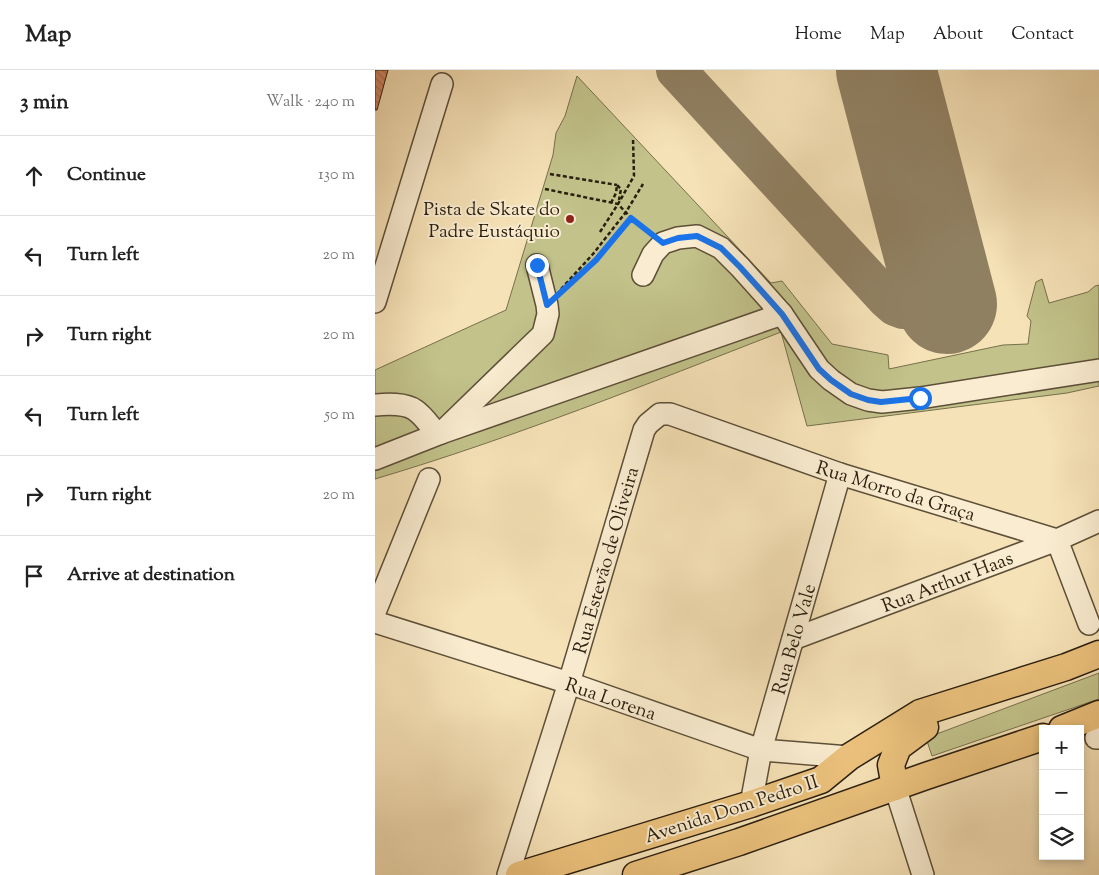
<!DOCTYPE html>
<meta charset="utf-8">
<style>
body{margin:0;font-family:"Sorts Mill Goudy",serif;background:#f2f2f2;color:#222}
.controls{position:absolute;right:15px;bottom:15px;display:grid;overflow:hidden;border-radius:0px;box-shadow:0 2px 8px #0003}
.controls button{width:45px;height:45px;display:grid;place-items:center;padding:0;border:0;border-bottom:1px solid #e0e0e0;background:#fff;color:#222;font:25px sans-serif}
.stop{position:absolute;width:15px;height:15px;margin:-11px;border:4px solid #1a73e8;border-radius:50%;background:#fff}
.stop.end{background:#1a73e8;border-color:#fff;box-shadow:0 1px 5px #0008}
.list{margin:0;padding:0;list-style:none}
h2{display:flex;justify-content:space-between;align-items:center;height:65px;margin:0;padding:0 20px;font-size:21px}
h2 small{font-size:16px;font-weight:400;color:#767676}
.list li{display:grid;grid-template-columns:32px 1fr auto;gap:15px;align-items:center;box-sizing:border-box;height:80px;padding:0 20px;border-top:1px solid #e0e0e0}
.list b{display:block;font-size:19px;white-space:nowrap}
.list em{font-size:16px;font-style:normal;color:#767676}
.icon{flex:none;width:28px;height:28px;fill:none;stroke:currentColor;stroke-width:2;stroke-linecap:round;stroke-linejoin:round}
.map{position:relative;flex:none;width:724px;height:805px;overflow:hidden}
header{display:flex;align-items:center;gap:30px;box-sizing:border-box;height:70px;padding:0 25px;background:#fff;border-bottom:1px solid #e0e0e0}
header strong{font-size:24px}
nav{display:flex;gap:28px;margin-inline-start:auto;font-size:18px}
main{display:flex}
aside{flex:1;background:#fff}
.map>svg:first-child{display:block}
</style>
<header>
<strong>Map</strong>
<nav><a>Home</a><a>Map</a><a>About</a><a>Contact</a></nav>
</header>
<main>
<aside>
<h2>3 min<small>Walk · 240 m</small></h2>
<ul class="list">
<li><svg class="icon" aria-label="ahead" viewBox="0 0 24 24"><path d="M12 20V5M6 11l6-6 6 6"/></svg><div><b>Continue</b></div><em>130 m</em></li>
<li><svg class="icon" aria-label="left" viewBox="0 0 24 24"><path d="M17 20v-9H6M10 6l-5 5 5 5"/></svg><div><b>Turn left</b></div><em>20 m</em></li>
<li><svg class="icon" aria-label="right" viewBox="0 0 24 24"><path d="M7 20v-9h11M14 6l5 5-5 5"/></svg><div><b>Turn right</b></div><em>20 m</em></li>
<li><svg class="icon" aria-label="left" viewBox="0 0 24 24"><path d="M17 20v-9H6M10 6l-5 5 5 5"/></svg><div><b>Turn left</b></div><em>50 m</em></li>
<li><svg class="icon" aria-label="right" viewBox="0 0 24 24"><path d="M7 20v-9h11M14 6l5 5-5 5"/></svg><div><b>Turn right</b></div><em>20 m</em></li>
<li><svg class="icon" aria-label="arrive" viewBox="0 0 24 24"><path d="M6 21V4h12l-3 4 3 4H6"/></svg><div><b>Arrive at destination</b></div></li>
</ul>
</aside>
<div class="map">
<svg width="724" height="805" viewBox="0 0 724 805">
<defs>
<pattern id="building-back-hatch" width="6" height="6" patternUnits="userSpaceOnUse" patternTransform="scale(1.25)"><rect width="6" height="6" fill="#d38967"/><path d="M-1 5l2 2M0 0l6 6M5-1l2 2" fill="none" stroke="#ab6f53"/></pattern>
</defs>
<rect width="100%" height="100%" fill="#f6e2b7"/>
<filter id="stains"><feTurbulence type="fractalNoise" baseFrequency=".004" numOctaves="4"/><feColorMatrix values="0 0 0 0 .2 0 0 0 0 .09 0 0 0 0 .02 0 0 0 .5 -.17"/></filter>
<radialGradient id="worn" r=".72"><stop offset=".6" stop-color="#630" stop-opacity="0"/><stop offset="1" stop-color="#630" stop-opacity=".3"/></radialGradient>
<!-- green -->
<g fill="#c2c28a" stroke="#76704c">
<path d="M202,6l194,207 11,-2 50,63 56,11 1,14 114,-24 25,-1 3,-23 -4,-5 9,-34 6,-3 7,24 39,-11 7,-6 4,-1v101l-32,7 -260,33 -26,-94c-134,52 -268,106 -406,147v-109l131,-60 47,-155 3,-22 9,-17z"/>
<path d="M724,603v26l-167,57 -6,-18z"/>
</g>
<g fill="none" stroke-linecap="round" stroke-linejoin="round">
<!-- taxiway -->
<path stroke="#908062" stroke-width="40" d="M301,0l211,229 8,7 8,3 17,-1 16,-3 9,-10"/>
<!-- runway -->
<path stroke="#908062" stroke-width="100" d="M511,0l61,234"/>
</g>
<!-- building -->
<path fill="url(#building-back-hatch)" stroke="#2a1e0e" d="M0,0h13l-11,40h-2z"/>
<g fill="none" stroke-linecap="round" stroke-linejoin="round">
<defs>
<g id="minor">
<path d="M268,205l10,-21 10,-11 15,-5 19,-2 24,12 19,19 42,47"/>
<path d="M0,232l67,-218"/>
<path d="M0,335c12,-1 30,-2 40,5 9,6 15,16 22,24"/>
<path d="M66,363l341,-119 37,55 12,11 20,14 17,6 14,2 38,-4 179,-28"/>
<path d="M0,389l66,-26 102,-99 5,-20 -1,-9 -10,-40"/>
<path d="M0,542l54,-133"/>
<path d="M0,552l194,61 192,67 88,7"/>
<path d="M418,569l264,-99 42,-19"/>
<path d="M721,668h3"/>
<path d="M520,717l28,88"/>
<path d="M376,734l10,-54 79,-276"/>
<path d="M133,805l61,-192 75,-253 4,-6 12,-10h10l170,60 217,66 32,84"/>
</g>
<g id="major">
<path d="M687,659l37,-15"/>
<path d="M520,717l-4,-22 7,-18 27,-20"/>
<path d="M144,805l232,-71 70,-24 28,-23 71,-44 146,-46 33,-13"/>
<path d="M261,805l103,-33 187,-66 117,-39"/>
</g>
</defs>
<!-- minor casing -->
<use href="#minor" stroke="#5d4f38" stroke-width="24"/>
<!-- major casing -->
<use href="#major" stroke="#2a1e0e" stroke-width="29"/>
<!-- path -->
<g stroke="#2a1e0e" stroke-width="2.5" stroke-dasharray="4 2.5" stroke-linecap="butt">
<path d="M175,104l67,11"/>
<path d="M170,119l73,15 13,14 19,15"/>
<path d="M236,133l5,-10 1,-8 4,4 -2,11"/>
<path d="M225,162l18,-28 16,-28 -1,-38"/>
<path d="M186,219l32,-35 33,-42 17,-28"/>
<path d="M187,221l34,-31 35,-42"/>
</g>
<!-- minor -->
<use href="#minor" stroke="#f9ecd0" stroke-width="21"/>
<!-- major -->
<use href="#major" stroke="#ebc17c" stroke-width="26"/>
</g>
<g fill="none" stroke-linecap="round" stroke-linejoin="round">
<!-- route -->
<path stroke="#1a73e8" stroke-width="6" d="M162,195l10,40 49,-45 35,-42 32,25 15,-5 19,-2 24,12 19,19 42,47 37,55 12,11 20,14 17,6 13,2 39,-4"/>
</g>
<!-- markers -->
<circle fill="#8f2418" stroke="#f9ecd0" stroke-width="2" cx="195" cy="149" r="5"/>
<g text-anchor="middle" stroke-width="4" stroke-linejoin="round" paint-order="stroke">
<!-- poi labels -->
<g font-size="19" fill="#2a1e0e" stroke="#f9ecd0" text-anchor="end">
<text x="185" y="145">Pista de Skate do<tspan x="185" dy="22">Padre Eustáquio</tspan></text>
</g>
<!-- street labels -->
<g font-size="19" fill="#2a1e0e" stroke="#f9ecd0">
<text transform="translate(521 420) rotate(17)" y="7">Rua Morro da Graça</text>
<text transform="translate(230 490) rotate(-74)" y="7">Rua Estevão de Oliveira</text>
<text transform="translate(572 511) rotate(-21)" y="7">Rua Arthur Haas</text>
<text transform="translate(418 569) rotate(-74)" y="7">Rua Belo Vale</text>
<text transform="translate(236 628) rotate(19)" y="7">Rua Lorena</text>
<text transform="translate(356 738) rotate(-18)" y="7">Avenida Dom Pedro II</text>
</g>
</g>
<rect width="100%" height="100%" filter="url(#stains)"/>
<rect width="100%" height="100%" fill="url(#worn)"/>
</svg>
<div class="controls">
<button>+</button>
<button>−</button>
<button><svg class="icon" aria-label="layers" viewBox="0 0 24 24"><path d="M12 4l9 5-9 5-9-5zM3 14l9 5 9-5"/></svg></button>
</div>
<div class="stop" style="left:545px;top:328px"></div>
<div class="stop end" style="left:162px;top:195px"></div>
</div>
</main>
